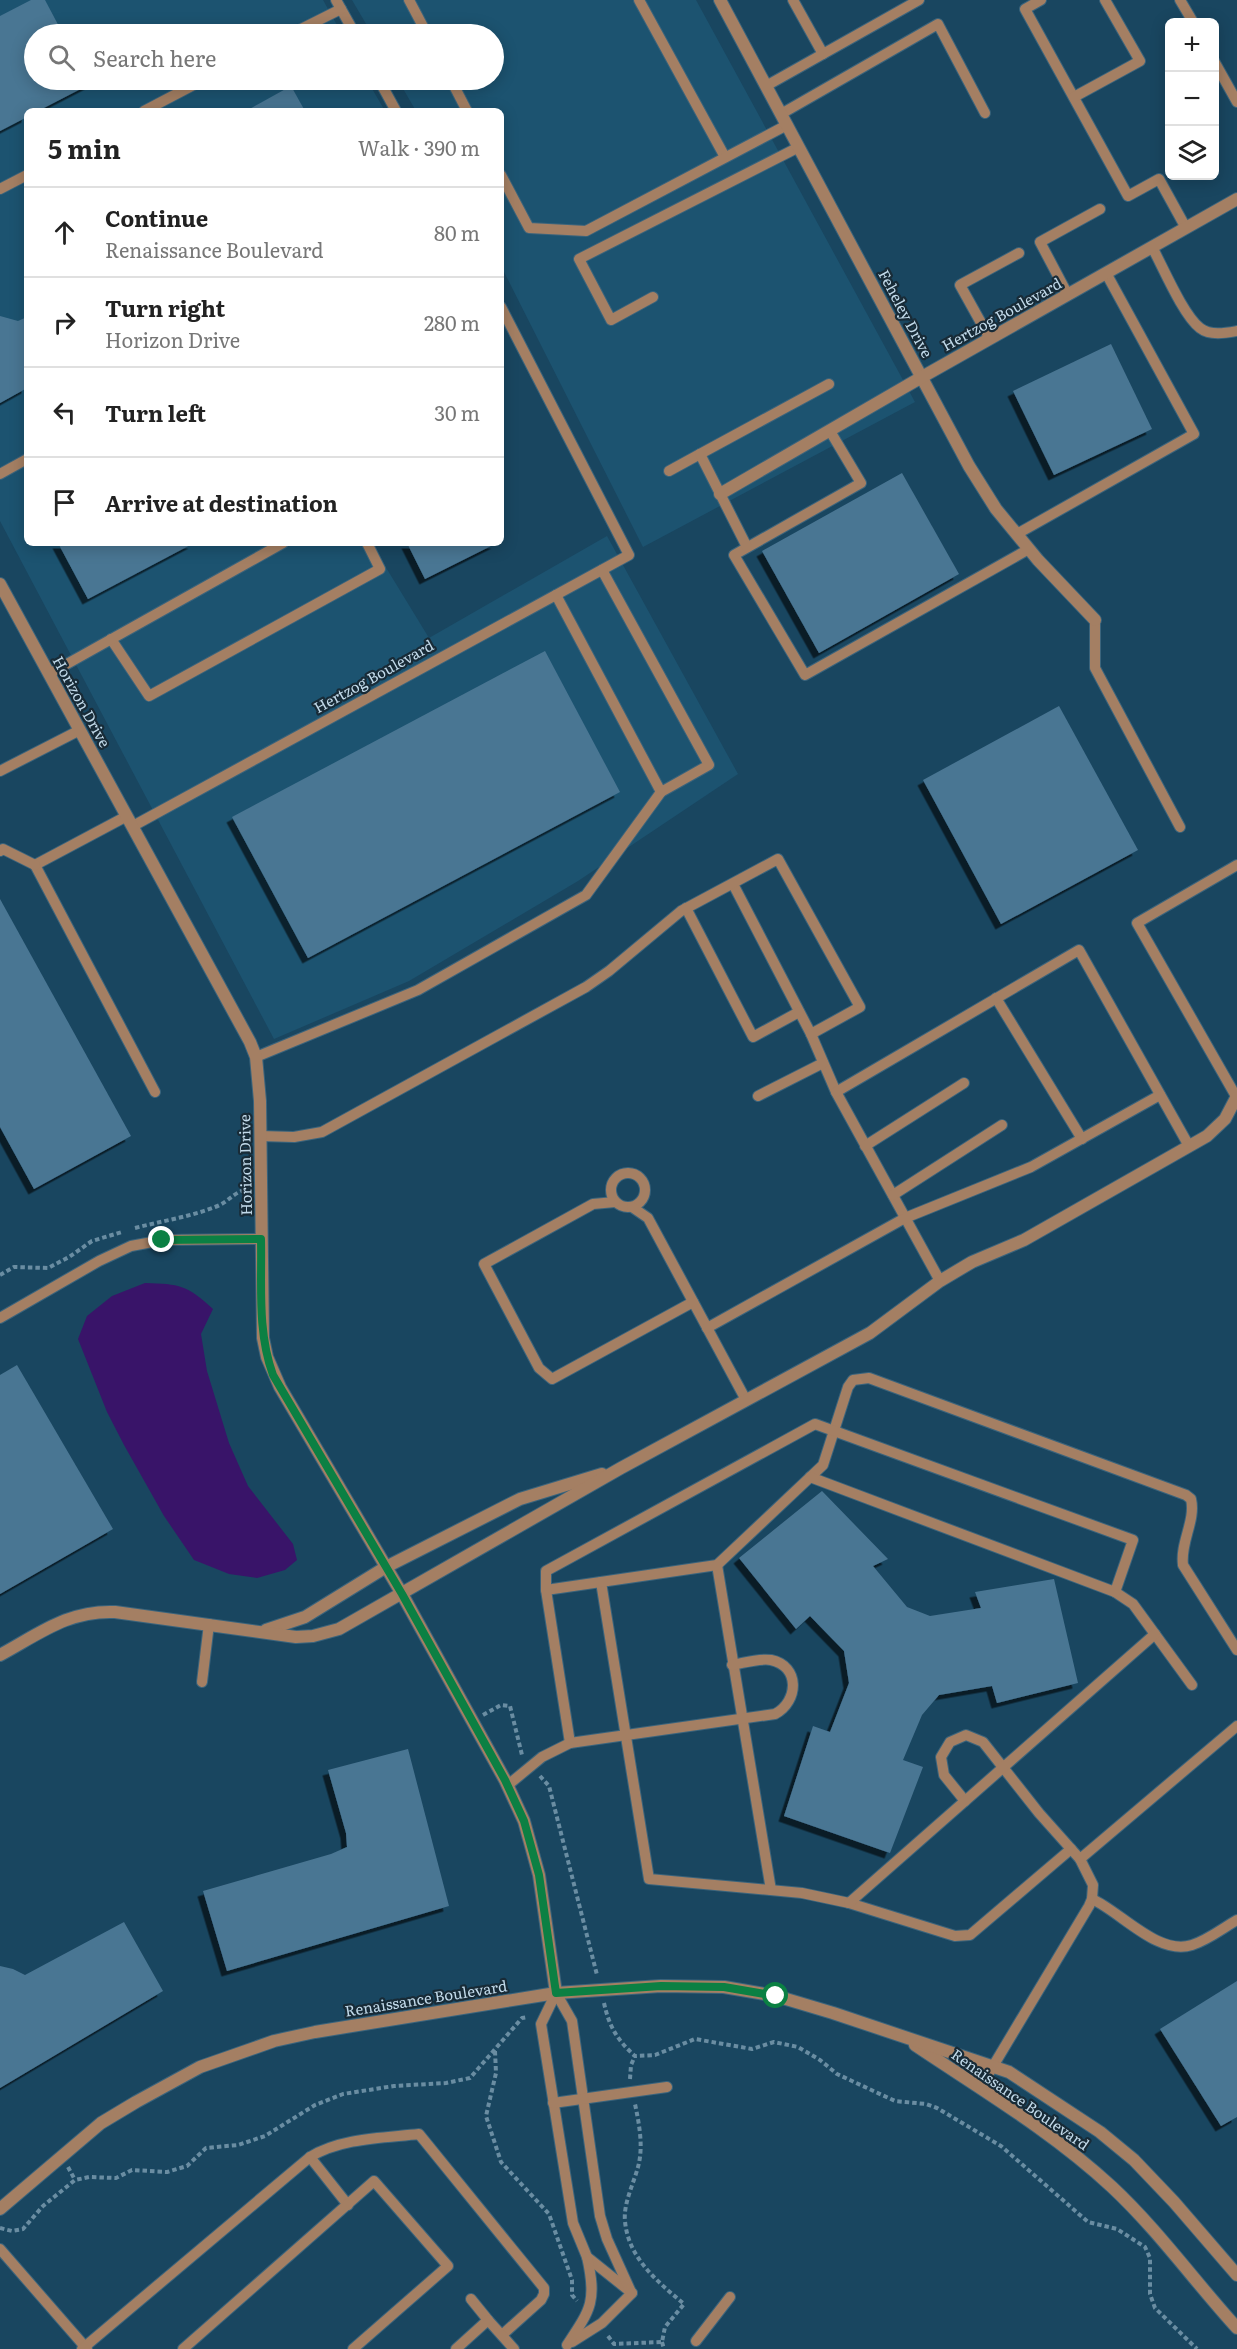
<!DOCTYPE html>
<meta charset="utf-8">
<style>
body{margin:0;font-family:Literata,serif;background:#f2f2f2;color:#222}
.controls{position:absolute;right:18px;top:18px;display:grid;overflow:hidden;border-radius:9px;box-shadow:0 3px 15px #0003}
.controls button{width:54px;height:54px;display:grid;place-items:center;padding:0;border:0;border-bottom:2px solid #e0e0e0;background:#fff;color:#222;font:30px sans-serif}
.stop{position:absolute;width:18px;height:18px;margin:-14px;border:4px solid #0b8043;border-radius:50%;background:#fff}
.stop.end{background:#0b8043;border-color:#fff;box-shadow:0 2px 6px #0008}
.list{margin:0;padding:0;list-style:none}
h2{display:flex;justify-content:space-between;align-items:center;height:78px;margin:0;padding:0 24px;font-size:26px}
h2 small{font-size:20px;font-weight:400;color:#767676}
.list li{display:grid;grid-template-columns:39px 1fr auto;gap:18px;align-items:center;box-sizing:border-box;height:90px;padding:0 24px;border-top:2px solid #e0e0e0}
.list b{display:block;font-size:22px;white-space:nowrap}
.list p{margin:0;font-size:20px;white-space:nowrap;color:#767676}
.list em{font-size:20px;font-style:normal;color:#767676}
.icon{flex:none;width:33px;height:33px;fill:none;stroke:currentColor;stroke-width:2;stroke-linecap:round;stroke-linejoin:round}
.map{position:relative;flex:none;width:1237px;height:2349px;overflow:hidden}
.search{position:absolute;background:#fff;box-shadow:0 3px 15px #0003;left:24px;top:24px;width:480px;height:66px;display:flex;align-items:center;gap:15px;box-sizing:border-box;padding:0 21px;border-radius:33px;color:#767676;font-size:22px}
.panel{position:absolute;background:#fff;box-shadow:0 3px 15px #0003;left:24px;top:108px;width:480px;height:438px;border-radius:9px}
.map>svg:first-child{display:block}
</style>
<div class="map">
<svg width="1237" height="2349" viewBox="0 0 1237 2349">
<defs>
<filter id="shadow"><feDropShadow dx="-5.5" dy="5.5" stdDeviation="0" flood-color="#0009"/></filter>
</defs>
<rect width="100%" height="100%" fill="#194660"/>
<!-- built -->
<g fill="#1c5370">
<path d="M0,0h323l19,34h-308v46h333l18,31h-358v432h344l58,95 178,-102 131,238 -160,107 -169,100 -135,58 -274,-518z"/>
<path d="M352,0h344l219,402 -272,145 -142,-281v-155h-85l-18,-31h96v-46h-122z"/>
</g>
<!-- water -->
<path fill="#391469" d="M145,1283c35,1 42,2 68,26l-12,25 6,37 22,72 19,43 45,58 4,16 -12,10 -28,8 -28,-4 -35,-14 -30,-44 -40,-71 -17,-33 -29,-73 9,-23 25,-20z"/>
<!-- building -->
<g fill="#4a7693" filter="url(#shadow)">
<path d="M31,0h14l18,34h-29v46h64l-60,31h-11v6l-27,14v-115z"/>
<path d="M291,86l14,25h-59z"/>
<path d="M0,316l18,5 9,-4v71l-27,15z"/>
<path d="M1111,344l41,85 -98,46 -41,-84z"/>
<path d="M902,473l57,101 -140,79 -57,-102z"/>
<path d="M58,543h136l-106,56z"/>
<path d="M407,543h90l-72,36z"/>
<path d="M545,651l75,141 -312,166 -76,-141z"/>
<path d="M1059,706l79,144 -137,74 -78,-144z"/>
<path d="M0,899l131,237 -97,53 -34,-62z"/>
<path d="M17,1365l96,164 -113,65v-219z"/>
<path d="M822,1491l66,68 -15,7 34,41 23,9 51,-8 -6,-16 79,-13 24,104 -81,20 -5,-17 -53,9 -17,20 -19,45 20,7 -33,86 -106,-37 29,-90 17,6 19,-49 -5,-32 -34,-35 -14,13 -57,-71z"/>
<path d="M408,1749l41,157 -222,65 -24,-80 128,-37 16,-7 -1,-14 -18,-63z"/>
<path d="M124,1922l39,69 -163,97v-122l13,3 12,6z"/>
<path d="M1237,1981v136l-16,9 -61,-97z"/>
</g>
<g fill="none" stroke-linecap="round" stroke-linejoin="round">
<defs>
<g id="lane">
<path d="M336,0l19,34"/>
<path d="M409,0l18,34"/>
<path d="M639,0l86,157"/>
<path d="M793,0l30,54"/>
<path d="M1041,0l-16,9 103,187 31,-17 27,49"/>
<path d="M1180,0l13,22"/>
<path d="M291,34l50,-25"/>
<path d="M1214,61l23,41"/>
<path d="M379,80l17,31"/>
<path d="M451,80l16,31"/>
<path d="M766,86l153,-86"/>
<path d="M1074,97l66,-36 -35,-61"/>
<path d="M144,111l59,-31"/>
<path d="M781,114l157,-90 47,89"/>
<path d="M501,175l28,53 57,3 201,-106"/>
<path d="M0,189l27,-14"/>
<path d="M1152,247c11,20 31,68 48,81 10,8 26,5 37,3"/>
<path d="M1068,295l-28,-53 60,-33"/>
<path d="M653,297l-42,23 -32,-61 220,-112"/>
<path d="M990,339l-30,-54 59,-32"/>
<path d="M830,431l31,52 -127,72 71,120 224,-126"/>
<path d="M669,471l31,-17"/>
<path d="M0,474l27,-15"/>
<path d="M1017,534l177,-100 -88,-161"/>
<path d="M747,547l-47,-93 129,-70"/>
<path d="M556,595l105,197"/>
<path d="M1095,620v48l85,159"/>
<path d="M111,639l38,57 231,-127 -13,-26"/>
<path d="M49,674l234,-131"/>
<path d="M0,771l80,-41"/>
<path d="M127,816l-92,49 120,227"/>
<path d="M133,826l496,-271 -128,-248"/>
<path d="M0,851l3,-2 32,16"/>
<path d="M1237,865l-100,58 100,175"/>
<path d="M733,884l78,150 25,58 104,189"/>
<path d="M686,908l67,129 46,-25"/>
<path d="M996,998l86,141"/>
<path d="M256,1057l162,-67 168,-95 75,-103 48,-27 -107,-195"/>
<path d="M836,1092l243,-142 110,196"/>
<path d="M758,1096l65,-33"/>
<path d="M260,1136l34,1 28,-5 264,-145 23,-16 72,-60 97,-52 82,148 -49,27"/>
<path d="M865,1146l99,-63"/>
<circle cx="628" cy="1190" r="17"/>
<path d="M893,1195l109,-70"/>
<path d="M615,1202l-22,2 -109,60 55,104 13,11 141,-77"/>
<path d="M632,1207l16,11 98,182"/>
<path d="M0,1318l99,-57 32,-15 32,-6 98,-1"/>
<path d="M707,1328l198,-110 126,-51 129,-72"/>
<path d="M717,1565l54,325"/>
<path d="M601,1582l48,297 153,14 47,10 106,33 15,-1 101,-86"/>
<path d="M546,1590l171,-25 106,-100 25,-78 5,-7 16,-2 317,117 5,4c5,22 -11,43 -8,66l54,85"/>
<path d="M1115,1592l18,12 59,81"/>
<path d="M202,1682l7,-58"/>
<path d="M570,1743l-24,-153v-19l269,-147 318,116 -18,52 -305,-115"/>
<path d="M508,1785l34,-28 28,-14 205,-29c24,-13 25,-48 -4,-54 -12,-2 -27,3 -39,5"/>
<path d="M965,1801l-21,-26 -3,-18 9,-15 16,-7 17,7 56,71 41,46 13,26 -1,14 -3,7 -109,182"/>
<path d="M1080,1859l157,-133"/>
<path d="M1092,1899c29,13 66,57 100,46 16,-5 31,-17 45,-25"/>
<path d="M849,1903l306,-269"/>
<path d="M556,1993l-15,31 32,199 14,34 45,36"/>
<path d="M556,1993l16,28 28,195 7,23 24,53"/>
<path d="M553,2103l114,-16"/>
<path d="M310,2157l38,48"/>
<path d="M0,2249l87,100"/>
<path d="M471,2299l17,21"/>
<path d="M696,2341l34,-44"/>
<path d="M572,2342l30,-19 30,-30"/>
<path d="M567,2345c24,-36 30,-44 20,-88"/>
<path d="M82,2349l228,-192c31,-19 73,-19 109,-23l125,154v6l-3,6 -39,35"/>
<path d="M183,2349l191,-168 74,85 -95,83"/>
<path d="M456,2349l32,-29 26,29"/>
</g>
<g id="street">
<path d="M720,0l249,466 27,43 42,51 57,60"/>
<path d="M720,494l202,-117 315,-178"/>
<path d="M0,584l250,458 6,15 4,44 3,237 4,19 13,30 122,207 103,186 19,41 15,54 17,118"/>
<path d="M266,1630l39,-13 81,-50 134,-68 82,-25"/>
<path d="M0,1655c39,-21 68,-45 115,-43l181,25 17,-1 26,-7 282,-161 249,-135 70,-52 32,-19 52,-22 183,-104 18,-17 11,-21"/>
<path d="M915,2045c67,45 138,87 197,142 46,43 83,95 125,141"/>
<path d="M0,2209l101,-86 35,-21 64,-35 74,-26 41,-9 241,-39 105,-7 63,1 52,9 57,17 176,59 91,60 34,28 40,42 63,73"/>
</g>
</defs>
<!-- lane casing -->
<use href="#lane" stroke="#3b647c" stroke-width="12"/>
<!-- street casing -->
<use href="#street" stroke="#3b647c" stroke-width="14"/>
<!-- path -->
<g stroke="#6a8da2" stroke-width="4" stroke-dasharray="4.5 3" stroke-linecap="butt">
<path d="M135,1228c27,-7 54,-11 80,-21 14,-5 18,-15 33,-18"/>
<path d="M0,1275l14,-8 34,1 21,-11 23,-16 30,-9"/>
<path d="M483,1715l18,-10 9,1 12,49"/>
<path d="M540,1776l9,10 48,189"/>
<path d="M604,2003c5,23 13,37 31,53l20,-1 40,-16 57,10 22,-7 24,5 22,13 17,14 58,27 31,3 11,4 64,38 87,76 29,7 28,18 5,11v36l5,14 42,41"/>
<path d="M495,2051l1,22 -10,43 15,46 48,52 23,66v15l5,6"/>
<path d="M630,2079l1,-14 4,-9"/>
<path d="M68,2167l7,13"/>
<path d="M0,2228l12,3 11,-2 20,-23 32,-26 14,-3 27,1 16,-8 35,2 20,-6 19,-18 32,-3 27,-9 50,-31 28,-11 51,-8 52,-3 24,-5 52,-60 6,-1"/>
<path d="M608,2336l6,8 48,-2 3,-15 19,-23c-26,-22 -56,-46 -59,-83 -2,-18 10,-40 14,-58 4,-19 0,-40 -4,-59"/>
<path d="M662,2342l2,7"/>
</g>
<!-- lane -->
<use href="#lane" stroke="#a47f63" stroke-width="10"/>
<!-- street -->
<use href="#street" stroke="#a47f63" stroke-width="12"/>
</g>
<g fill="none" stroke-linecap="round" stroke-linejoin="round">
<!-- route -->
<path stroke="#0b8043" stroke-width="8" d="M162,1240l99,-1c1,45 -4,92 12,136l129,219 103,186 19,41 15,54 17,118 105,-7 63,1 52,9"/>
</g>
<g text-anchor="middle" stroke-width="4.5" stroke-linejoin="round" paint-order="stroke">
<!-- street labels -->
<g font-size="15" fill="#c2daea" stroke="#182b37">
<text transform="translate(905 314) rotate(62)" y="5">Feheley Drive</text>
<text transform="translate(1002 315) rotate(-29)" y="5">Hertzog Boulevard</text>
<text transform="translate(374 677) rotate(-29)" y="5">Hertzog Boulevard</text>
<text transform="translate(81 702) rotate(61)" y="5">Horizon Drive</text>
<text transform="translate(246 1165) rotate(-91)" y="5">Horizon Drive</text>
<text transform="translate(426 1999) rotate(-9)" y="5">Renaissance Boulevard</text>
<text transform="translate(1020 2100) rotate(35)" y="5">Renaissance Boulevard</text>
</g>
</g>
</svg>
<div class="controls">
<button>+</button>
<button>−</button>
<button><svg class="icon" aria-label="layers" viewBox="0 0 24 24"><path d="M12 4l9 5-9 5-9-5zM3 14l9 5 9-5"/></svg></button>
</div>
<div class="stop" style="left:776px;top:1996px"></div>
<div class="stop end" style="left:162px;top:1240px"></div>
<div class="search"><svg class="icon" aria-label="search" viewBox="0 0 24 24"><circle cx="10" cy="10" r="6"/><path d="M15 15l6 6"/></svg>Search here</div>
<section class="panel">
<h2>5 min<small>Walk · 390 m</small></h2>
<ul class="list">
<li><svg class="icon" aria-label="ahead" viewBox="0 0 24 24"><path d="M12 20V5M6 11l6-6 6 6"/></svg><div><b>Continue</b><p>Renaissance Boulevard</p></div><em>80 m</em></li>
<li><svg class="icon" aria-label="right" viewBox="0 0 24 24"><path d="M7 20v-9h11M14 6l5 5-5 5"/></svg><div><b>Turn right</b><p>Horizon Drive</p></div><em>280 m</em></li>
<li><svg class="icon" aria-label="left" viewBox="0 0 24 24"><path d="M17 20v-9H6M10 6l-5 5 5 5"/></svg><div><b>Turn left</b></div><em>30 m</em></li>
<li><svg class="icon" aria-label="arrive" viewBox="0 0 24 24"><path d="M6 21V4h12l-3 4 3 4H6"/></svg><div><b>Arrive at destination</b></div></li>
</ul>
</section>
</div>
